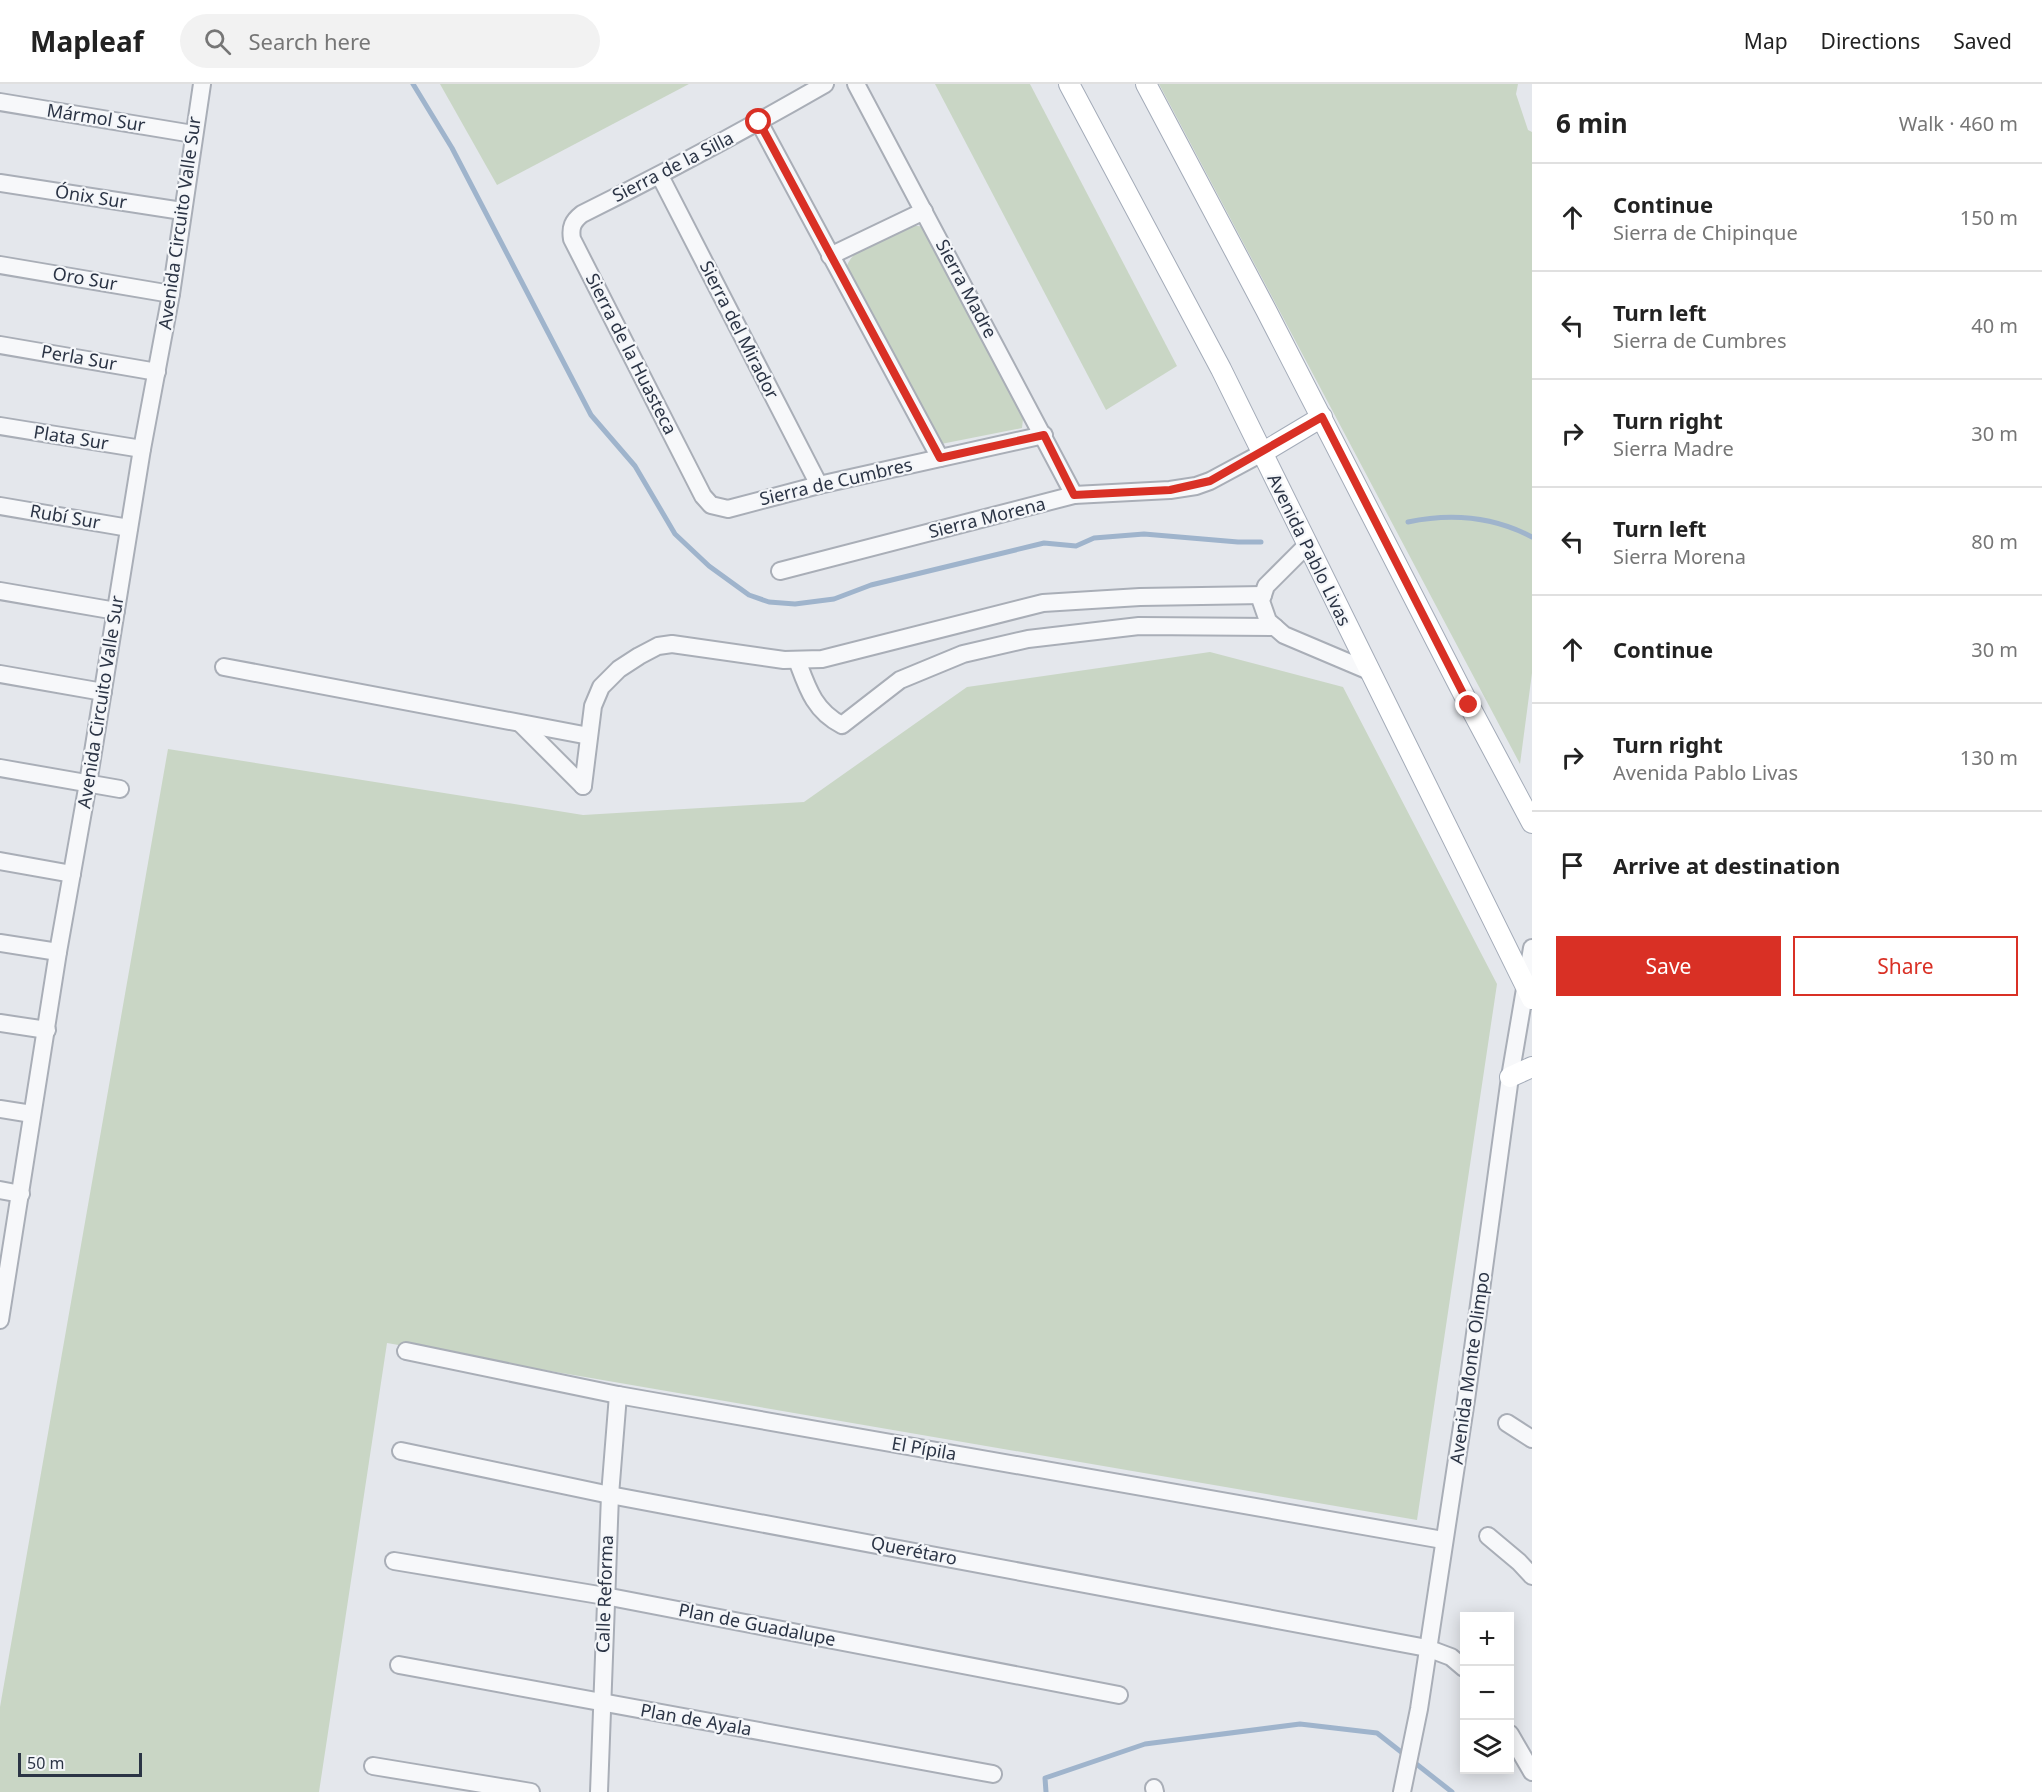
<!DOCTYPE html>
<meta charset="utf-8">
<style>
body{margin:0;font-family:"Noto Sans",sans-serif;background:#f2f2f2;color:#222}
.controls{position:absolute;right:18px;bottom:18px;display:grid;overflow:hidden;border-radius:0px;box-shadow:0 3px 15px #0003}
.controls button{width:54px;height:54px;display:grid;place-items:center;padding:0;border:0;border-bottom:2px solid #e0e0e0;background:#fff;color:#222;font:30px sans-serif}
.scale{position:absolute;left:18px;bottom:15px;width:124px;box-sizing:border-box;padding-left:6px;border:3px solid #2b3445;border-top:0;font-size:16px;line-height:21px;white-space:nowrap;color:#2b3445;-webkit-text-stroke:4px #f4f6f9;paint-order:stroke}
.stop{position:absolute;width:18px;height:18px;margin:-14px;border:4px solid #d93025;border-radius:50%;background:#fff}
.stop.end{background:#d93025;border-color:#fff;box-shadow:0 2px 6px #0008}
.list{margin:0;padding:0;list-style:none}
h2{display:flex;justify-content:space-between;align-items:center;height:78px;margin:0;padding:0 24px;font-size:26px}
h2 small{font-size:20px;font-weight:400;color:#767676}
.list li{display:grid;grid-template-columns:39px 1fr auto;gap:18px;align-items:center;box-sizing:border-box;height:108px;padding:0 24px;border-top:2px solid #e0e0e0}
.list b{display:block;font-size:22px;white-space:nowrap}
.list p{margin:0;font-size:20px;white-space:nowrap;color:#767676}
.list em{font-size:20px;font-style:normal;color:#767676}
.actions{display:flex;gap:12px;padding:18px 24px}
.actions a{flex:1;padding:14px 0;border:2px solid #d93025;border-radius:0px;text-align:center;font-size:21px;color:#d93025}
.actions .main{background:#d93025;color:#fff}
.icon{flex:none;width:33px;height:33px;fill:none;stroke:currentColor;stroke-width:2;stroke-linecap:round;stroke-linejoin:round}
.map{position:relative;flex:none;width:1532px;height:1708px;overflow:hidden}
header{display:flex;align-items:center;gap:36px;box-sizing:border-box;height:84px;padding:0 30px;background:#fff;border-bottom:2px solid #e0e0e0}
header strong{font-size:28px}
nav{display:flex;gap:33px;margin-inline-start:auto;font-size:21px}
.search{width:420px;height:54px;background:#f2f2f2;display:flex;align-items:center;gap:15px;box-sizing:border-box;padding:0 21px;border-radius:33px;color:#767676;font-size:22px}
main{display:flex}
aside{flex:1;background:#fff}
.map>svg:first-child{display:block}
</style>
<header>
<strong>Mapleaf</strong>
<div class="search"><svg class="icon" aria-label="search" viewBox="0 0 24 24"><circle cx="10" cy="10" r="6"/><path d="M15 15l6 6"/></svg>Search here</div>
<nav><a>Map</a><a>Directions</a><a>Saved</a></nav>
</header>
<main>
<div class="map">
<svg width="1532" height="1708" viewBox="0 0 1532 1708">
<rect width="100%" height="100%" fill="#e4e7ec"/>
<!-- green -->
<g fill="#c9d6c5">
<path d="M440,0h249l-192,101z"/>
<path d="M935,0h95l147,282 -71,44z"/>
<path d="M1159,0h359l-2,10 12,36 4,2v541l-12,91z"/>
<path d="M908,141l19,2 89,175 7,17 -1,9 -81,16 -96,-172c5,-27 41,-36 63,-47z"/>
<path d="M1210,568l133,35 154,297 -80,536 -1030,-177 -68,449h-319v-85l168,-958 415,66 221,-13 163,-115z"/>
</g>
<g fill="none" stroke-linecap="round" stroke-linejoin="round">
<!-- stream -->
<g stroke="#9fb4cc" stroke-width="5">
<path d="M413,0l39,64 139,267 44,51 40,68 34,32 40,29 20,7 26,2 39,-5 37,-14 173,-42 32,3 18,-8 50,-4 94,8h23"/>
<path d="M1408,438c43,-9 84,-6 124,15"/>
<path d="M1046,1708l-1,-14 100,-34 155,-20 77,9 75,59"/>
</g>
<defs>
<g id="minor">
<path d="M825,0c-80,46 -160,89 -243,130 -9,7 -12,13 -10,25l131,257 8,9 17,4 91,-24 225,-50"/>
<path d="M856,0l218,411"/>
<path d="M0,18l193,32"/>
<path d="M759,38l181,336"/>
<path d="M660,92l159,309"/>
<path d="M0,99l182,28"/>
<path d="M830,172l94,-45"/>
<path d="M0,181l171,29"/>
<path d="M0,261l157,27"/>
<path d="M0,342l142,23"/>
<path d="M0,422l129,22"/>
<path d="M1307,461l-41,41 -5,15 7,20 16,14 85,36"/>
<path d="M780,487l294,-76 96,-5 26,-4 14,-5 52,-28"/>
<path d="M0,507l116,20"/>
<path d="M797,576c10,27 17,51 45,65l58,-45 63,-26 65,-15 111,-13 136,1"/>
<path d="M224,583l365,69"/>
<path d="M0,590l103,18"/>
<path d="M521,640l62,62"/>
<path d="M0,684l120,21"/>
<path d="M583,702l10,-80 8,-19 18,-18 20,-13 19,-10 14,-2 112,16 38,-1 221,-56 97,-6 123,-2"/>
<path d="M0,777l72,13"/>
<path d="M0,859l58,9"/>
<path d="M0,939l47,7"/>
<path d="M0,1025l32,5"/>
<path d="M0,1106l21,4"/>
<path d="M0,1236l58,-368 30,-169 54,-334 29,-155 31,-210"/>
<path d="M406,1267l212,44 825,145"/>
<path d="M1507,1339l25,16"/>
<path d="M401,1367l209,44 817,153 24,9 13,11"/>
<path d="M1488,1452l31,26 13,14"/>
<path d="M394,1477l211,35 514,99"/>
<path d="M399,1581l594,109"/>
<path d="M1510,1650l22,38"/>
<path d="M373,1682l158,26"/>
<path d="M1154,1704l1,4"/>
<path d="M599,1708l11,-297 8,-100"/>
<path d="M1402,1708l17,-83 47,-309 44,-323 22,-129"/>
</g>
<g id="major">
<path d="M1069,0l152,285 311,630"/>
<path d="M1146,0l120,226 203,395 63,118"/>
<path d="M1262,369l60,-36"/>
<path d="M1510,993l22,-10"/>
</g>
</defs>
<!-- minor casing -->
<use href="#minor" stroke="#a9aeb7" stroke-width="20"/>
<!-- major casing -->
<use href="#major" stroke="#a3abb8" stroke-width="22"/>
<!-- minor -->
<use href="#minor" stroke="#f7f8fa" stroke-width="16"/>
<!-- major -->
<use href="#major" stroke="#fff" stroke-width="20"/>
</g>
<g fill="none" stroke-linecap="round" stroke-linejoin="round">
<!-- route -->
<path stroke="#d93025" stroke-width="8" d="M759,38l181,336 104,-23 30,60 96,-5 40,-9 112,-64 147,288"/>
</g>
<g text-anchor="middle" stroke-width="4.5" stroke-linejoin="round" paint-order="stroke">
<!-- street labels -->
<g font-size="18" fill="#2b3445" stroke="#f4f6f9">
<text transform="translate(96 34) rotate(9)" y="6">Mármol Sur</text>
<text transform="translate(673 83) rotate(-27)" y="6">Sierra de la Silla</text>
<text transform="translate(91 113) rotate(9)" y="6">Ónix Sur</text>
<text transform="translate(180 139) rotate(-82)" y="6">Avenida Circuito Valle Sur</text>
<text transform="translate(85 195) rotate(10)" y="6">Oro Sur</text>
<text transform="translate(966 205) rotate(62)" y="6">Sierra Madre</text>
<text transform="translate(739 246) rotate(63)" y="6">Sierra del Mirador</text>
<text transform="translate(631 270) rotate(63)" y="6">Sierra de la Huasteca</text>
<text transform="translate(79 274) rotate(10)" y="6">Perla Sur</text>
<text transform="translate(71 354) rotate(9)" y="6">Plata Sur</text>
<text transform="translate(836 398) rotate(-13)" y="6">Sierra de Cumbres</text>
<text transform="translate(65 433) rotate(10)" y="6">Rubí Sur</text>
<text transform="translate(987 434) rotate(-14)" y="6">Sierra Morena</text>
<text transform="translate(1309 466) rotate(64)" y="6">Avenida Pablo Livas</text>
<text transform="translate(101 618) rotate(-81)" y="6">Avenida Circuito Valle Sur</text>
<text transform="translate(1470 1284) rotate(-82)" y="6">Avenida Monte Olimpo</text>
<text transform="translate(924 1365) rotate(10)" y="6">El Pípila</text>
<text transform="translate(914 1467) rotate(11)" y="6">Querétaro</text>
<text transform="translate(605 1510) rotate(-88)" y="6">Calle Reforma</text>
<text transform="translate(757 1541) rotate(11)" y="6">Plan de Guadalupe</text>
<text transform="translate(696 1636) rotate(10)" y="6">Plan de Ayala</text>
</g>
</g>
</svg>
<div class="controls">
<button>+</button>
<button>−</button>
<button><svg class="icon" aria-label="layers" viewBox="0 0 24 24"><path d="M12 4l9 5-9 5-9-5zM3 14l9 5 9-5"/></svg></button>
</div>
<div class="scale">50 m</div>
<div class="stop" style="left:759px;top:38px"></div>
<div class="stop end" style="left:1469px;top:621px"></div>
</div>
<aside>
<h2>6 min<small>Walk · 460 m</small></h2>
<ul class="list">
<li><svg class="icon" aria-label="ahead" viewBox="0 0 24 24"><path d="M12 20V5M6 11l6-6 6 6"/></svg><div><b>Continue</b><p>Sierra de Chipinque</p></div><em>150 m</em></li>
<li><svg class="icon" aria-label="left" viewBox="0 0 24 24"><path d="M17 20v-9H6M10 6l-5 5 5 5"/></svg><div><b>Turn left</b><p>Sierra de Cumbres</p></div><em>40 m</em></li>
<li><svg class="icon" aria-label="right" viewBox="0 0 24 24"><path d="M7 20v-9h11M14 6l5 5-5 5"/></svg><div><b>Turn right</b><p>Sierra Madre</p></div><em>30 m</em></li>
<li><svg class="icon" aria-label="left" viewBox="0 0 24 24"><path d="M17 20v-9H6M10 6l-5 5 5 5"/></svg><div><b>Turn left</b><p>Sierra Morena</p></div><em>80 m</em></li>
<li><svg class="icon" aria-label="ahead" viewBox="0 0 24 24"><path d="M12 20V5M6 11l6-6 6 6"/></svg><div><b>Continue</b></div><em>30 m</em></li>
<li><svg class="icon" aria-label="right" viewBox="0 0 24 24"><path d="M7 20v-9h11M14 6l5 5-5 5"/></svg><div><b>Turn right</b><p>Avenida Pablo Livas</p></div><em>130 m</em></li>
<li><svg class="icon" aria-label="arrive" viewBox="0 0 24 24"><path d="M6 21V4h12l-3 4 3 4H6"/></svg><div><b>Arrive at destination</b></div></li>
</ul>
<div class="actions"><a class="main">Save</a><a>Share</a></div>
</aside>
</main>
